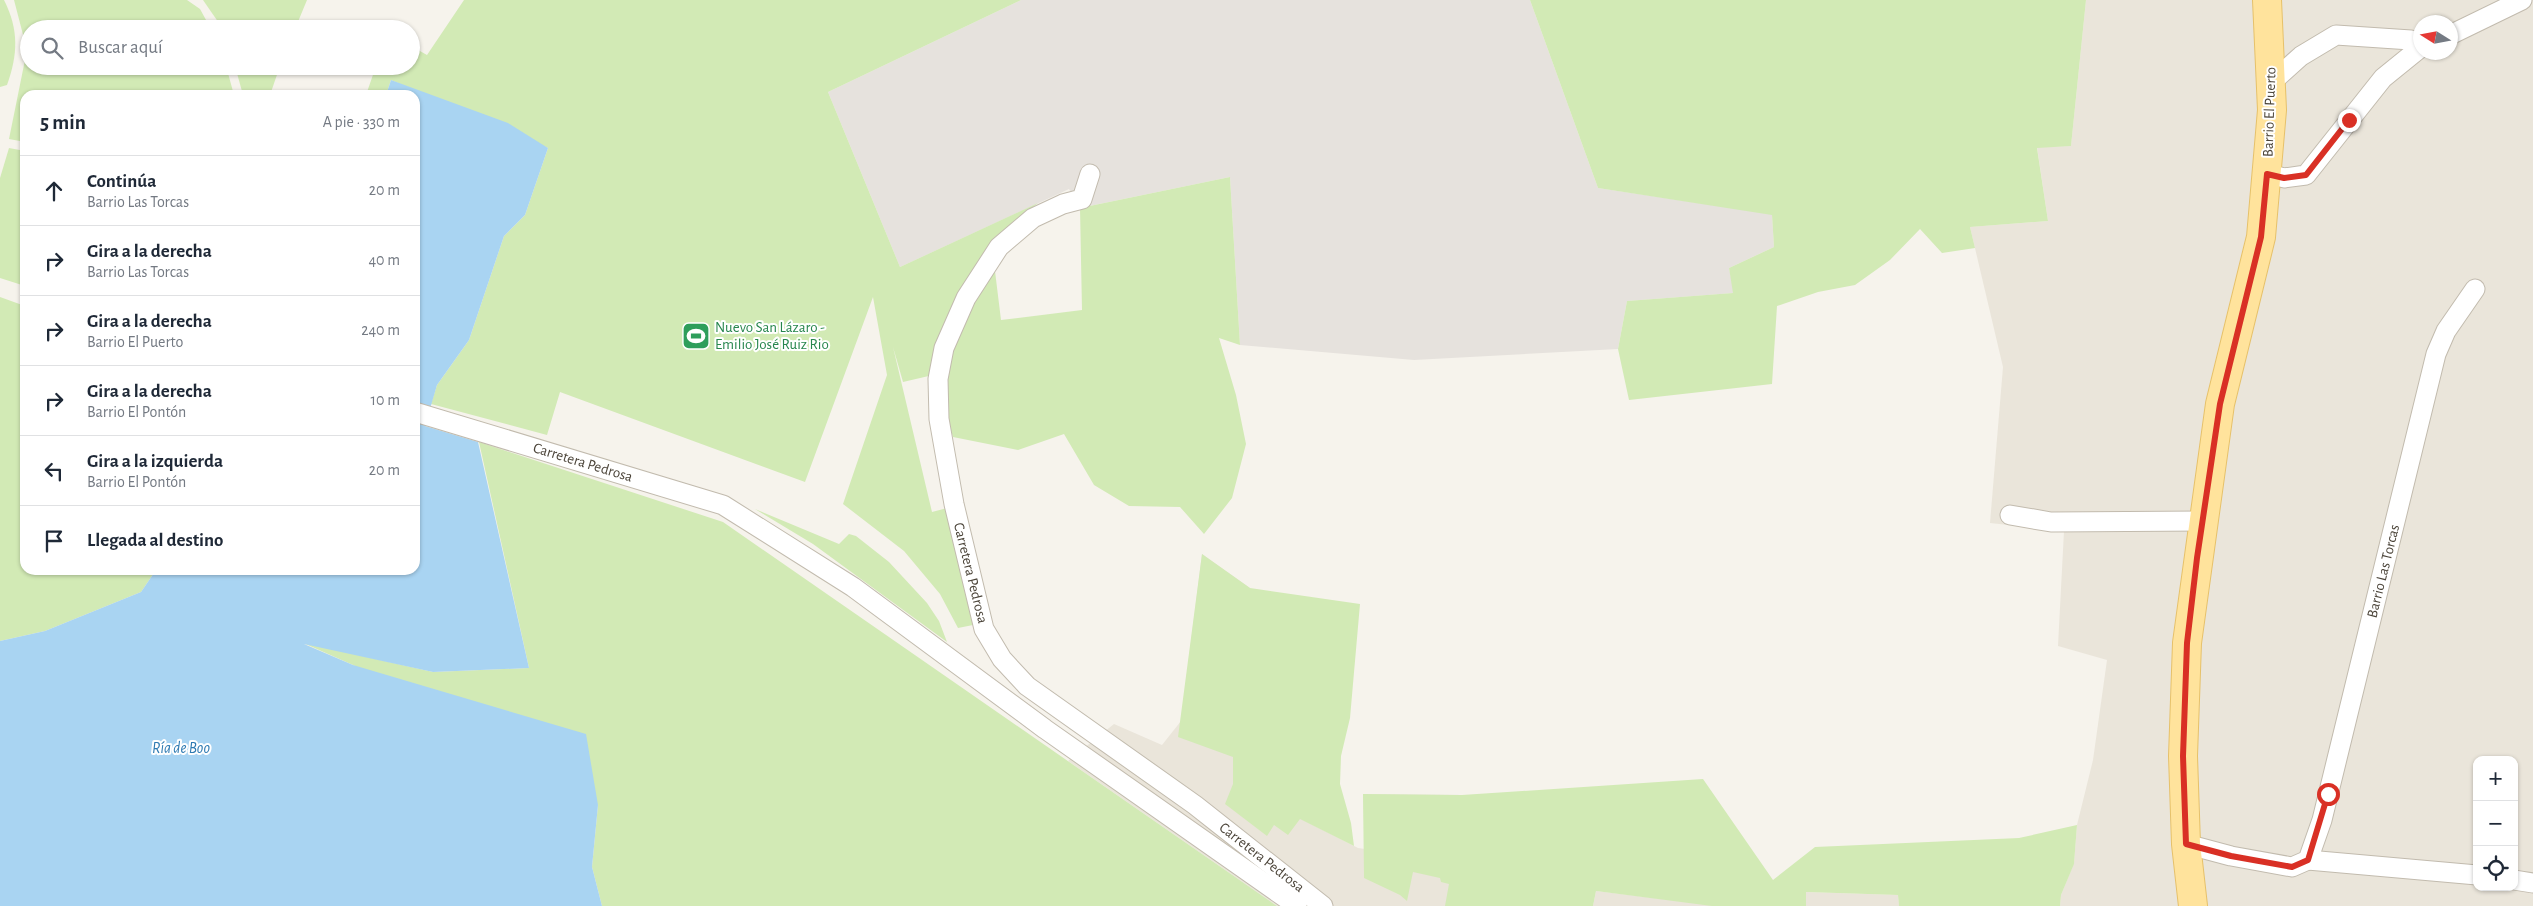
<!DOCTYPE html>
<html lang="es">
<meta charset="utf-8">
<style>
body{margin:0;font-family:"Alegreya Sans",sans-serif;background:#f2f2f3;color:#1f2937}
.controls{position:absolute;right:15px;bottom:15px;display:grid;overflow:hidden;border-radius:10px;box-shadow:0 1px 4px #0004}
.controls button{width:45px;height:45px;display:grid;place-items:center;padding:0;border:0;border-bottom:1px solid #e0e1e3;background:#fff;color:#1f2937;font:25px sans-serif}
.compass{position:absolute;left:2413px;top:15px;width:45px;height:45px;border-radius:50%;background:#fff;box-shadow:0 1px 4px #0004;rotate:281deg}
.stop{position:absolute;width:15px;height:15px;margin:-11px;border:4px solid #d93025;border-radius:50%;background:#fff}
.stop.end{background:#d93025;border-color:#fff;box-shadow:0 1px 5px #0008}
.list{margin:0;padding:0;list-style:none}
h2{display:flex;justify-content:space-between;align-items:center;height:65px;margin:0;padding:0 20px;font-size:21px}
h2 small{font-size:16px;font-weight:400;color:#747a83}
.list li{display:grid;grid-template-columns:32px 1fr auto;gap:15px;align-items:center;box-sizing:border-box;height:70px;padding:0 20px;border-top:1px solid #e0e1e3}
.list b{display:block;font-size:19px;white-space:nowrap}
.list p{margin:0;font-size:16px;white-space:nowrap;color:#747a83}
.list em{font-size:16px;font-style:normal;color:#747a83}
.icon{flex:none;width:28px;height:28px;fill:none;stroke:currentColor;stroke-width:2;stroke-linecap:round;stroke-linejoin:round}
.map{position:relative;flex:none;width:2533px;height:906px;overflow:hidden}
.search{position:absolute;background:#fff;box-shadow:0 1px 4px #0004;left:20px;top:20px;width:400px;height:55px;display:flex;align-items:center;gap:12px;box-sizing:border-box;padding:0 18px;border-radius:28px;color:#747a83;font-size:19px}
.panel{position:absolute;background:#fff;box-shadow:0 1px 4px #0004;left:20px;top:90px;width:400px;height:485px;border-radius:15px}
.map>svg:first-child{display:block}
</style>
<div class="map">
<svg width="2533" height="906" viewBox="0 0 2533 906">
<rect width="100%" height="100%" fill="#f6f3ec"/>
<!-- residential -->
<g fill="#eae5da" fill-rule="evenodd">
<path d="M2086,0h447v906h-473l1,-11 13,-32 3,-38 16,-65 14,-100 -49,-14 6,-115 -74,-8 13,-156 -33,-140 78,-6 -11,-74 34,-1zM2420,22h30v30h-30zM2477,760h37v127h-37z"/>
<path d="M1202,554l48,34 -17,196 125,64 7,1 -2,-55 99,1 -3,111h-182l-209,-145 46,-37 48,21 19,-24z"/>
<path d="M1596,891l116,14v1h-119z"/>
<path d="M1805,892l93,3 1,11h-93z"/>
</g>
<!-- industrial -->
<path fill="#e6e2dd" d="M1021,0h509l68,188 174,26 2,33 -45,21 5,25 -107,8 -9,48 -204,11 -174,-15 -10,-168 -150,31 -11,-19 -169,78 -72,-175z"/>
<!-- green -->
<g fill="#d2eab5">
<path d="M0,0h4c15,30 14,54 3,85l-7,2z"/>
<path d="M14,0h173l13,9 11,20h-182v37h197l8,29h-209v47l-16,-3 18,-89z"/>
<path d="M203,0h104l-12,29h-72z"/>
<path d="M464,0h557l-193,92 72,175 138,-64 -43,34 -21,35 -41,103 -30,7 -10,-35 39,165 19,-5 27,117 -20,4 -18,-34 -36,-43 -61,-47 44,-129 -14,-78 -68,185 -245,-90 -13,43 -116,-31 6,-19 32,-45 35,-104 21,-21 23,-67 -157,-68 -5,15h-20l10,-29h35v-20l16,9z"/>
<path d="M1530,0h556l-15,146 -34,2 11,73 -78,6 5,21 -33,5 -22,-24 -30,31 -35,25 -37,7 -41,14 -5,78 -143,16 -11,-51 9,-48 106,-8 -4,-25 45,-21 -2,-32 -174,-27z"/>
<path d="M235,66h45l-10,29h-27z"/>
<path d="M9,148l16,3v135l-25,-8v-100z"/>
<path d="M1230,177l10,168 -21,-7 17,57 10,49 -14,54 -28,36 -24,-27 -51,-1 -35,-21 -30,-51 -46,16 -65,-13 -10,-33 15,-79 36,-62 7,57 81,-10 -2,-102z"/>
<path d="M0,297l25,9v264h131l-15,22 -96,39 -45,10z"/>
<path d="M479,442l244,80 554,384h-675l-10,-39 6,-62 -245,-140 -52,-23 132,30 96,-4z"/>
<path d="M755,509l84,35 10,-10 7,2 33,26 38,41 12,18 8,21 -134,-98z"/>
<path d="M1202,554l48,34 110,16 -10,114 -9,38 -1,28 11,39 3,23 -54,-27 -12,16 -14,-10 -7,11 -42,-32 8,-20v-27l-55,-20z"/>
<path d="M1703,779l70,101 42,-33 204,-9 58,-13 -3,39 -13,31 -1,11h-161l-1,-11 -92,-3v14h-94l-116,-15 -3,15h-148l4,-22 -8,-2 -1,-4 -27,-6 -6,29 -7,-6 -36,-17 -1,-84 99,1z"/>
</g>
<!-- water -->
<path fill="#a9d4f2" d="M391,80l117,43 40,25 -23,67 -21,21 -35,104 -32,45 -12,41 53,16 51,226 -96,4 -129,-28 49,21 233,69 12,71 -6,62 10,39h-602v-265l45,-10 96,-39 15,-22h259v-475h-29z"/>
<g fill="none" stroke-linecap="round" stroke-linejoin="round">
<defs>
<g id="street">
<path d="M2450,35l72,-35"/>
<path d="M2272,82l29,-26 35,-21 75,5 9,6"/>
<path d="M2267,173l17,5 22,-3 77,-97 37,-30"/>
<path d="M1090,174l-8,25 -19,5 -30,14 -34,29 -33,51 -22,50 -6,31 1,40 15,85 30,125 18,30 25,27 168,119 128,101"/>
<path d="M415,412l308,93 130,82 192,142 252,177"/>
<path d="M2010,515l41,7 152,-1"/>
<path d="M2186,844l45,12 61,11 16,-7 14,-40 114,-466 10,-23 29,-42"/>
<path d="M2308,860l169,15"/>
<path d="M2514,880l19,3"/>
</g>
<path id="primary" d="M2193,906l-7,-62 -3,-88 4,-113 33,-239 41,-167 11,-127 -5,-110"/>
</defs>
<!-- street casing -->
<use href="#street" stroke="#c2bbae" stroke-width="21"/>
<!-- primary casing -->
<use href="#primary" stroke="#e6c16a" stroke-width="30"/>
<!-- street -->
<use href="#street" stroke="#fff" stroke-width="19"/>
<!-- primary -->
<use href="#primary" stroke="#ffe39c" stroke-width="28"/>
</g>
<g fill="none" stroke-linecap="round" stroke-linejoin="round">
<!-- route -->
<path stroke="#d93025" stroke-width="6" d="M2328,794l-20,66 -16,7 -61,-11 -45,-12 -3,-88 4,-113 10,-85 23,-154 41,-167 6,-63 17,4 22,-3 43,-55"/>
</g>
<!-- icons -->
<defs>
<symbol id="stadium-square" viewBox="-11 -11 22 22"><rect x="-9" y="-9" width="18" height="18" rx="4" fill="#2e9e5b" stroke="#fff"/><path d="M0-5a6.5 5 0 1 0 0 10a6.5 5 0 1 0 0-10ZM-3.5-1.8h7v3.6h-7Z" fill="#fff"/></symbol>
</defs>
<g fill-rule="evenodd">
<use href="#stadium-square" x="680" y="320" width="32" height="32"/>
</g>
<g text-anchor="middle" stroke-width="4" stroke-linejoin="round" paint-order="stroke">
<!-- street labels -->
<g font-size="15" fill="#4b4439" stroke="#fff">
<text transform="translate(2269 112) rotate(-88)" y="5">Barrio El Puerto</text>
<text transform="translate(583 462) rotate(17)" y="5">Carretera Pedrosa</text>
<text transform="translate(2383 571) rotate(-76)" y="5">Barrio Las Torcas</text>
<text transform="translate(971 573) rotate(76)" y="5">Carretera Pedrosa</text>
<text transform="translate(1262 857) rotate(38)" y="5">Carretera Pedrosa</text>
</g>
<!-- leisure labels -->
<g font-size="15" fill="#27864d" stroke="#fff" text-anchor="start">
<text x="715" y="332">Nuevo San Lázaro -<tspan x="715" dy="17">Emilio José Ruiz Rio</tspan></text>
</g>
<!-- water labels -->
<g font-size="16" font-style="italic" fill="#2e7ab2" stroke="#fff">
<text x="181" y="753">Ría de Boo</text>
</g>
</g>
</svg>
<div class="controls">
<button>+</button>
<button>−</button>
<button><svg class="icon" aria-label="locate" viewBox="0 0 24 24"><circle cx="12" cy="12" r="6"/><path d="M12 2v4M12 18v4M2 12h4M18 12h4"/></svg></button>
</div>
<svg class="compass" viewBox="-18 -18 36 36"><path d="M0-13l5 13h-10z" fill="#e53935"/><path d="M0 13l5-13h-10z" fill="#747a83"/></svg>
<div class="stop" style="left:2328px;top:794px"></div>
<div class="stop end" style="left:2349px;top:120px"></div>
<div class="search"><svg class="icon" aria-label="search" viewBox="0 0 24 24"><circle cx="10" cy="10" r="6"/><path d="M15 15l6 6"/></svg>Buscar aquí</div>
<section class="panel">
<h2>5 min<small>A pie · 330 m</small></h2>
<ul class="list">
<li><svg class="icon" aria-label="ahead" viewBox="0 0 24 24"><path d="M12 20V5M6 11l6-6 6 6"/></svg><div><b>Continúa</b><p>Barrio Las Torcas</p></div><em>20 m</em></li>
<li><svg class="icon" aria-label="right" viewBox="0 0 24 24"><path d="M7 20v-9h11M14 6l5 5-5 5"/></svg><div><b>Gira a la derecha</b><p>Barrio Las Torcas</p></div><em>40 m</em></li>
<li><svg class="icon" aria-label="right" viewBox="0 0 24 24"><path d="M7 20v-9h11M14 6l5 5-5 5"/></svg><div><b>Gira a la derecha</b><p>Barrio El Puerto</p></div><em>240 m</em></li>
<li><svg class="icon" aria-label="right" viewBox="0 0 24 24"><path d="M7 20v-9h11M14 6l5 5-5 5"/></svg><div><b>Gira a la derecha</b><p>Barrio El Pontón</p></div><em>10 m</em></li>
<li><svg class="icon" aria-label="left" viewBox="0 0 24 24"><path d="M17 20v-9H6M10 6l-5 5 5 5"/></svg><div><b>Gira a la izquierda</b><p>Barrio El Pontón</p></div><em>20 m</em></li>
<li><svg class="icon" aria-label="arrive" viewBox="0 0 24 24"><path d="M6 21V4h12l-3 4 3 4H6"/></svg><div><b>Llegada al destino</b></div></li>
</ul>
</section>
</div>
